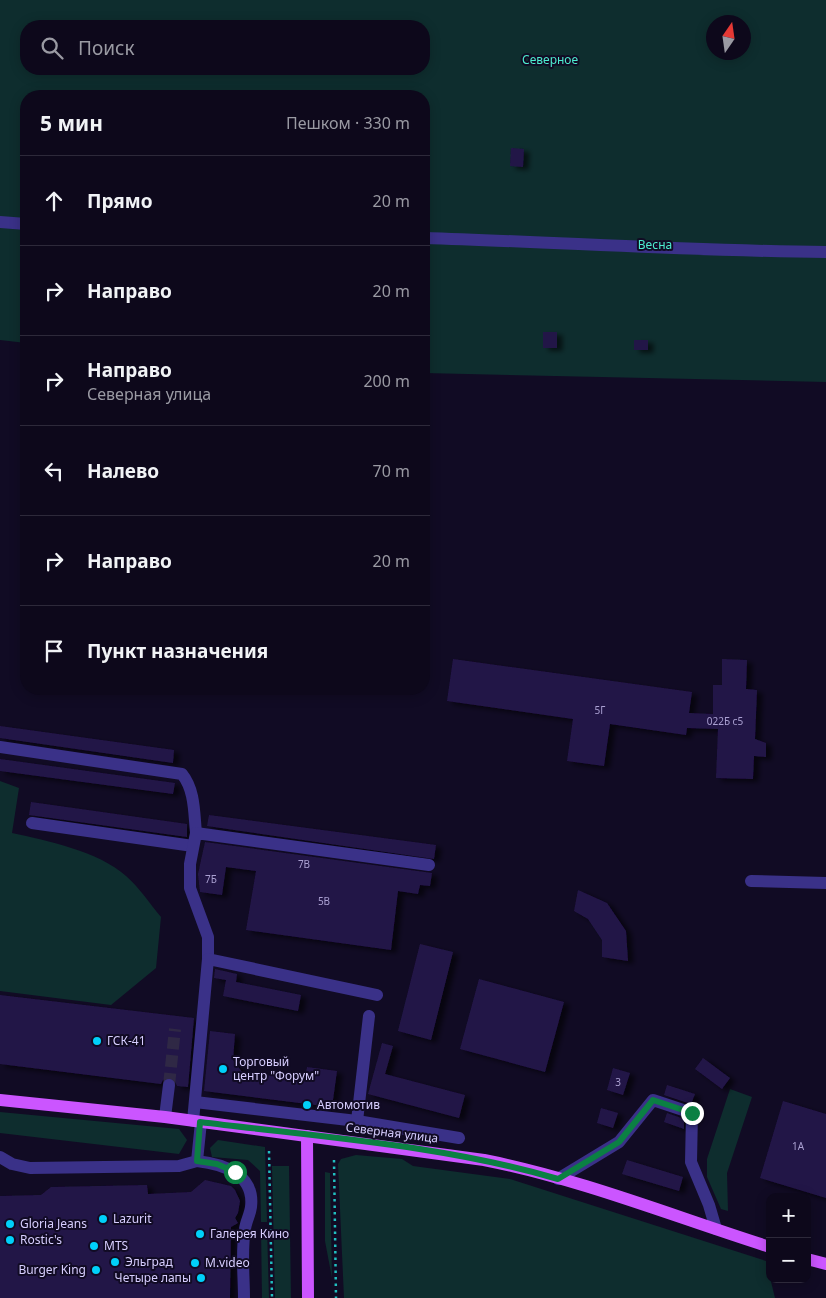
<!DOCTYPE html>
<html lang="ru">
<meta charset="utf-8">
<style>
body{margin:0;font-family:"Noto Sans",sans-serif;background:#1b1628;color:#f1f3f6}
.controls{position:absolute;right:15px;bottom:15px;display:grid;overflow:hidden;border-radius:10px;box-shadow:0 2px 12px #0003}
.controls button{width:45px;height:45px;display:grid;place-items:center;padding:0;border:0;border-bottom:1px solid #2d293a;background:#0d081b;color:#f1f3f6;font:25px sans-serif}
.compass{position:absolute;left:706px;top:15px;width:45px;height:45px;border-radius:50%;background:#0d081b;box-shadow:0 2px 12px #0003;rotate:13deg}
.stop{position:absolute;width:15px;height:15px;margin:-11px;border:4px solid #0b8043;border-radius:50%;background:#fff}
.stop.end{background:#0b8043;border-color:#fff;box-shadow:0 1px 5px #0008}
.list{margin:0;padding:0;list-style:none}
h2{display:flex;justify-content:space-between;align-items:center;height:65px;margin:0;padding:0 20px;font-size:21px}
h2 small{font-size:16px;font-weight:400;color:#9a9aa3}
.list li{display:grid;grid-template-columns:32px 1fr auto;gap:15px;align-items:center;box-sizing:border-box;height:90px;padding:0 20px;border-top:1px solid #2d293a}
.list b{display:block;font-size:19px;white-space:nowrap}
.list p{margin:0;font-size:16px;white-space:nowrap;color:#9a9aa3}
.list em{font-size:16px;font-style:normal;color:#9a9aa3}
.icon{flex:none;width:28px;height:28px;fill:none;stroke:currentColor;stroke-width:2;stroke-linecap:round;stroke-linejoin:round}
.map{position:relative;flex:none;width:826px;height:1298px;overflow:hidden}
.search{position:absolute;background:#0d081b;box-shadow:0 2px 12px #0003;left:20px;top:20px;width:410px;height:55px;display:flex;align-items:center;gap:12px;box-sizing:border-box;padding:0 18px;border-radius:20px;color:#9a9aa3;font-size:19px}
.panel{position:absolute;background:#0d081b;box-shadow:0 2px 12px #0003;left:20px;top:90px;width:410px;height:605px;border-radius:20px}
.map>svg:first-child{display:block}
</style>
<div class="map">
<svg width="826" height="1298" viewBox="0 0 826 1298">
<defs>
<filter id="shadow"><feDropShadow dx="5.5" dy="3" stdDeviation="2.5" flood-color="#0009"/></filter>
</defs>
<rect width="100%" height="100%" fill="#110b24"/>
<!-- green -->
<g fill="#0e2d2e" fill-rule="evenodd">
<path d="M0,0h826v382l-402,-9v-277h-398v247l-26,-3zM714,22h30v30h-30zM26,26h398v43h-398z"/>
<path d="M0,781l19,7 -7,45c36,8 86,18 114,43 13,11 24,28 35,41l-5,51 -45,37 -111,-14z"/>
<path d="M730,1089l22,8 -25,76 1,38 -7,-2 -14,-32v-18z"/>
<path d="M0,1112l179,17 8,11 -8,14 -179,-21z"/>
<path d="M218,1140l47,7 2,75h-6l-1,-51 -12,-11 -36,-3 -2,-9z"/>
<path d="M356,1155l46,4 11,7 97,13 256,82 9,37h-431l-6,-134 3,-5z"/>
<path d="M272,1166h17l2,132h-16z"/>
<path d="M325,1172l5,1 2,105 -7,-37z"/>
<path d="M261,1228h6l2,70h-7z"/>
</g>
<!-- building -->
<g fill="#231547" filter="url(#shadow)">
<path d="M511,148l13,1 -1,18 -13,-1z"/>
<rect x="543" y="332" width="14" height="16"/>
<rect x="634" y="340" width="14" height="10"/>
<path d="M453,659l239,33 -3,21 24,1v-29h9v-26l25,1 -1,29 11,1 -2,49 11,4v14l-12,-1 -1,23 -37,-1 2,-49 -31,-1 -1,7 -76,-11 -6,42 -37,-5 6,-42 -126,-18z"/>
<path d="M0,726l174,24 -1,13 -173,-25z"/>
<path d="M0,759l175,24 -2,11 -173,-23z"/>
<path d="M31,802l156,22v13l-158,-22z"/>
<path d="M209,815l227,30 -2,14 -227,-33z"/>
<path d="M205,842l227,31 -2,13 -10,-1 -2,9 -20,-3 -7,59 -145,-20 10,-59 -30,-4 -4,28 -22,-3 -2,-18z"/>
<path d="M578,890l29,13 19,28 2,30 -26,-4v-17l-14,-21 -14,-8z"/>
<path d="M420,944l33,8 -22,88 -33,-9z"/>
<path d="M215,969l22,5 -1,8 65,13 -3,16 -75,-15 3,-16 -12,-2z"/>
<path d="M479,979l85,23 -19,70 -85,-23z"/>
<path d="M0,995l194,23 -6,69 -11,-1 -3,-7 -4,-2 -7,3 -2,4 -161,-20z"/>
<path d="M210,1031l25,3 -2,26 9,12 63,8 2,-13 30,4 -5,36 -128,-16z"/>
<path d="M382,1043l11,3 -8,28 80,21 -6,23 -91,-24z"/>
<path d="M703,1058l27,20 -8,11 -27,-20z"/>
<path d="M613,1068l17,5 -7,22 -16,-5z"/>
<path d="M667,1085l28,9 -4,10 -27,-9z"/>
<path d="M783,1101l43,13v84l-66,-20z"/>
<path d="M601,1108l17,5 -5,15 -16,-5z"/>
<path d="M667,1113l17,6v10l-20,-7z"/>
<path d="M627,1160l56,17 -4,14 -57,-17z"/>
<path d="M205,1180l26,6 4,4 5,11 -2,12 -3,5 3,5 -7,4 -1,71h-230v-102l41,-1 10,-8 96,-2 1,9 43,-2z"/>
</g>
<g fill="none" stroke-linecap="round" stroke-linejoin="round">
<!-- minor-tunnel -->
<path stroke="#2f2845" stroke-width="12" stroke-dasharray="12 6" stroke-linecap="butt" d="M169,1085l6,-56"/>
<!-- path -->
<g stroke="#21bfc0" stroke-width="2.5" stroke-dasharray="2.5 4" stroke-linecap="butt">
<path d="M269,1151l3,147"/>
<path d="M334,1160l2,138"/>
</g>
<!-- minor -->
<g stroke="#3a3188" stroke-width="12">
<path d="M0,222l26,2"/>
<path d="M424,238c134,4 268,13 402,14"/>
<path d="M0,747l182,27c13,16 12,39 14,59"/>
<path d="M32,823l161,23"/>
<path d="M751,881l75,2"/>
<path d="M208,959v-22l-18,-49v-24l6,-31 233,32"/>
<path d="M195,1102l162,19 102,17"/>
<path d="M165,1117l4,-32"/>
<path d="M193,1121l15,-162 169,36"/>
<path d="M357,1121l12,-105"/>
<path d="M0,1157l12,7 18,4 149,-2 18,-5 4,-39"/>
<path d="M197,1161c26,3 58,13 54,46 -1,8 -5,14 -6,22 -4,22 -1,47 -1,69"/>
<path d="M558,1179l61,-37 34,-42 39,13 -1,49 18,43 7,24"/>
</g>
<!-- major -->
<g stroke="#cb55ff" stroke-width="12">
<path d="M0,1100l165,17 319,43c97,19 191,57 286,87"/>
<path d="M307,1136l1,162"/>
<path d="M807,1259l19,5"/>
</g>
</g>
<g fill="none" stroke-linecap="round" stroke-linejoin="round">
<!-- route -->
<path stroke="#0b8043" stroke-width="6" d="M235,1172l-18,-8 -20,-3 3,-39c120,15 243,23 358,57l61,-37 34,-42 39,13"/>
</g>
<!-- markers -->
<g fill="#00d0f9" stroke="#110b24" stroke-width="2">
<circle cx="97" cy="1041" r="5"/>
<circle cx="223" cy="1069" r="5"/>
<circle cx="307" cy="1105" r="5"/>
<circle cx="103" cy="1219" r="5"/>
<circle cx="10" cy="1224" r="5"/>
<circle cx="200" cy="1234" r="5"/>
<circle cx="10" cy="1240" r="5"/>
<circle cx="94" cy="1246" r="5"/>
<circle cx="115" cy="1262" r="5"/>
<circle cx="195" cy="1263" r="5"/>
<circle cx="96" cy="1270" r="5"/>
<circle cx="201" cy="1278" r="5"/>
</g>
<g text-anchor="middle" stroke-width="4" stroke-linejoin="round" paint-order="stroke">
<!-- number labels -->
<g font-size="10" fill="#aaa0d1">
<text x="600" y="714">5Г</text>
<text x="725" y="725">022Б с5</text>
<text x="304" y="868">7В</text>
<text x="211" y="883">7Б</text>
<text x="324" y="905">5В</text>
<text x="618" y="1086">3</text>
<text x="798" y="1150">1А</text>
</g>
<!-- park labels -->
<g font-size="12" fill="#4deccf" stroke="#110b24">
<text x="550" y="64">Северное</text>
<text x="655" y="249">Весна</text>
</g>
<!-- poi labels -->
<g font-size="12" fill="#d7ceff" stroke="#110b24" text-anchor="start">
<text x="107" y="1045">ГСК-41</text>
<text x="233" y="1066">Торговый<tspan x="233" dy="14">центр "Форум"</tspan></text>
<text x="317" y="1109">Автомотив</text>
<text x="113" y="1223">Lazurit</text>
<text x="20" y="1228">Gloria Jeans</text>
<text x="210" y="1238">Галерея Кино</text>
<text x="20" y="1244">Rostic's</text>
<text x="104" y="1250">MTS</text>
<text x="125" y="1266">Эльград</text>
<text x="205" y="1267">M.video</text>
<text x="86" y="1274" text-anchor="end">Burger King</text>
<text x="191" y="1282" text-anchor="end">Четыре лапы</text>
</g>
<!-- street labels -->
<g font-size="12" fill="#d7ceff" stroke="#110b24">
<text transform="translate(392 1133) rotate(7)" y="4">Северная улица</text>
</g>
</g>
</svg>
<div class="controls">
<button>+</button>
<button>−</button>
</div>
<svg class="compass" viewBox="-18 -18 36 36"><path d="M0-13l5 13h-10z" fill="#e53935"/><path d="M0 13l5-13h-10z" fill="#9a9aa3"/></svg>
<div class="stop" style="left:235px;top:1172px"></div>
<div class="stop end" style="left:692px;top:1113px"></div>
<div class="search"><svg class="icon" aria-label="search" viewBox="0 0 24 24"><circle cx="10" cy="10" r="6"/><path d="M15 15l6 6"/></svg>Поиск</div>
<section class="panel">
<h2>5 мин<small>Пешком · 330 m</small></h2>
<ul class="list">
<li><svg class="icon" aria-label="ahead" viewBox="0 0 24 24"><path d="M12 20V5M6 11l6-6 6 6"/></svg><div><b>Прямо</b></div><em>20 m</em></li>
<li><svg class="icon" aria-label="right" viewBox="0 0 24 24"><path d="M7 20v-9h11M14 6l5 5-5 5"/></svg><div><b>Направо</b></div><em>20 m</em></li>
<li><svg class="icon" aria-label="right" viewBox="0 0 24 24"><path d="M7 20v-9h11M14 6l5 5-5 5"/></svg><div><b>Направо</b><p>Северная улица</p></div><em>200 m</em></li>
<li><svg class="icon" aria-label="left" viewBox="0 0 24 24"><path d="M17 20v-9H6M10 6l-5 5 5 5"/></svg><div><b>Налево</b></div><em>70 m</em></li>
<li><svg class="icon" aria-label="right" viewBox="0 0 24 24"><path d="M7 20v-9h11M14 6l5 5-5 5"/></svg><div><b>Направо</b></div><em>20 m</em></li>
<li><svg class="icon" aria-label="arrive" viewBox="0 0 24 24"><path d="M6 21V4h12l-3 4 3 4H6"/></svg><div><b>Пункт назначения</b></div></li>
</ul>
</section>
</div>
